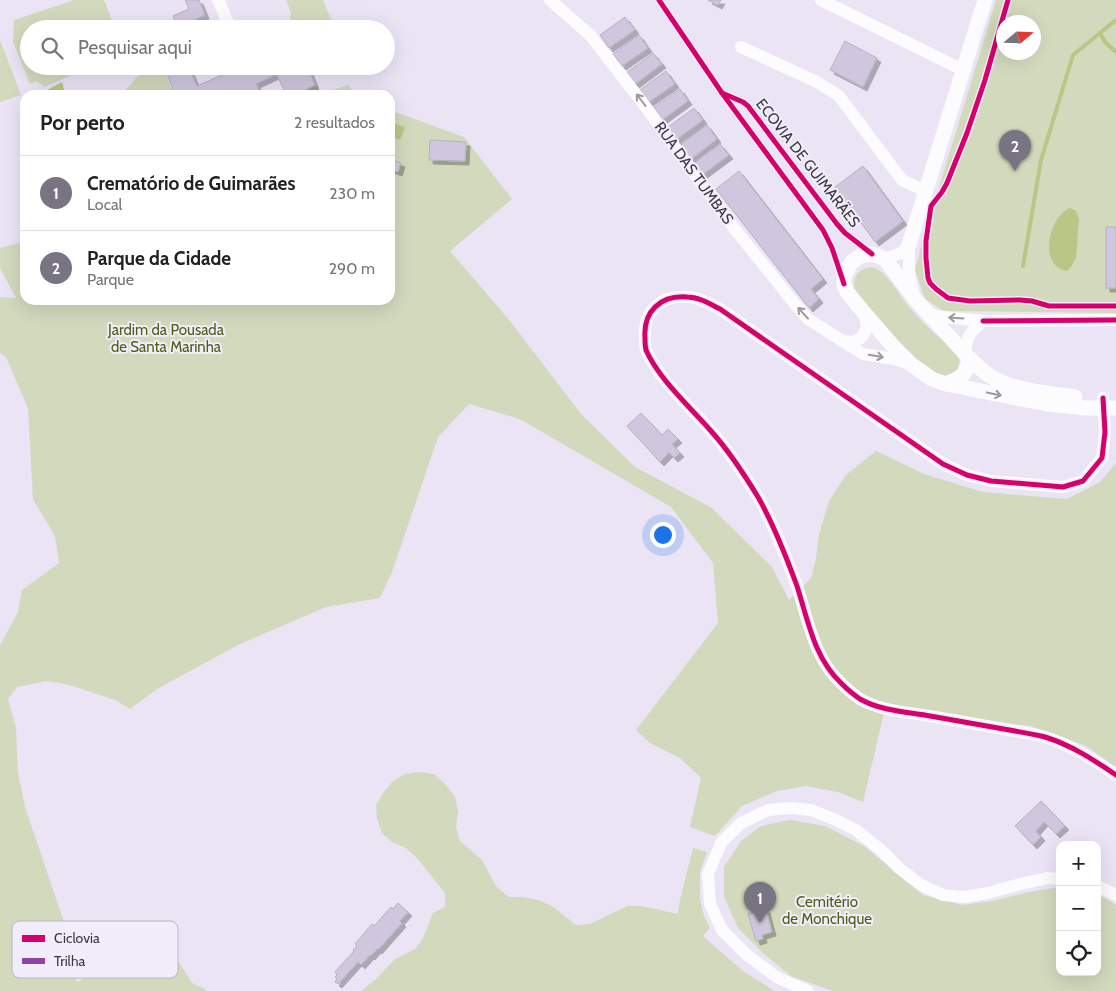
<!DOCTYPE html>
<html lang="pt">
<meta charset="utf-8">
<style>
body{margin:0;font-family:Cabin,sans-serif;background:#f2f2f2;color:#222}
.controls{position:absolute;right:15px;bottom:15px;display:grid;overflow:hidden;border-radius:10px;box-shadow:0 5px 20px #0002}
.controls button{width:45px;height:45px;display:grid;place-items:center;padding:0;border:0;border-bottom:1px solid #e0e0e0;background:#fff;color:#222;font:25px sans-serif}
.compass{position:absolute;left:996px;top:15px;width:45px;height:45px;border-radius:50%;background:#fff;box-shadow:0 5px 20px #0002;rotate:71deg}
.you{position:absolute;left:662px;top:534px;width:18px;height:18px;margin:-12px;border:4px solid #fff;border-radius:50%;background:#1a73e8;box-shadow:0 0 0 8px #1a73e833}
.badge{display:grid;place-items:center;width:32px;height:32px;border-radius:50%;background:#797482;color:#fff;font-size:16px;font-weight:700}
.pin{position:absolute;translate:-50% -41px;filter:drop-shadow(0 1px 2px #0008)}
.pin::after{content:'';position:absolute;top:26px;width:18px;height:15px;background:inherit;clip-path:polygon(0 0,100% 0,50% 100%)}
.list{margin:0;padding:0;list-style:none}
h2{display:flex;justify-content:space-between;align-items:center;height:65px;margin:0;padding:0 20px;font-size:21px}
h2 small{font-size:16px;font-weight:400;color:#767676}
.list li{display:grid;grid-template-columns:32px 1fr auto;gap:15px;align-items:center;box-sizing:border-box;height:75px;padding:0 20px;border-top:1px solid #e0e0e0}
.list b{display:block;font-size:19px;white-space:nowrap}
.list p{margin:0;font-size:16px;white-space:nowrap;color:#767676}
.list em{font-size:16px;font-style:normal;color:#767676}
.icon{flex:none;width:28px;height:28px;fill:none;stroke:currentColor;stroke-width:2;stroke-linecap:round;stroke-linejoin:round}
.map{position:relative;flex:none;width:1116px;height:991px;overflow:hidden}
.search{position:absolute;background:#fff;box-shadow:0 5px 20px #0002;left:20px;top:20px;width:375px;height:55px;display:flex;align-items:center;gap:12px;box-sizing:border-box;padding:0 18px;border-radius:28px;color:#767676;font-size:19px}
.panel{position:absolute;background:#fff;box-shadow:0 5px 20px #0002;left:20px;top:90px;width:375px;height:215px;border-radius:15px}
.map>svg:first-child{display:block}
</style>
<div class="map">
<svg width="1116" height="991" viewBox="0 0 1116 991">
<defs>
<filter id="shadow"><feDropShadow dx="4" dy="4" stdDeviation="0" flood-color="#0004"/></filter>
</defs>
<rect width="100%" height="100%" fill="#eae4f5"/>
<!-- green -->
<g fill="#d2d9bd" fill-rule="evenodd">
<path d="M74,0h29l2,2 10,27h-86v37h64l-49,21 -7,-6 -7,3 -17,-42 1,-22z"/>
<path d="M286,0h37l12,29h-41l-4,-10 1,-6z"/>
<path d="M996,0h120v313l-172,-2 -19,-12 -10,-29 6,-23zM1004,22h30v30h-30z"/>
<path d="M0,40l21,55 -21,7z"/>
<path d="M147,66h16l9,23 -12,6h-39z"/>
<path d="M315,85l7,8 27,-8 4,10h-43l-2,-5z"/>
<path d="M390,110l74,27 48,62 -62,52 60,70 71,93 54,53 77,41 60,59 17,33 22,-22 5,-19 3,-25 10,-33 17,-26 30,-24 48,23 59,18 84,7 33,-17 16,-19v304l-30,-21 -55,-20 -146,-18 -22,94 -25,-10 -32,-6 -29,5 -35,15 -27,30 -25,-9 11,-49 -21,-20 -30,-15 -14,-13 82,-107 -5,-60 -42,-56 -151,-88 -51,-15 -31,33 -46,135 -12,26 -54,9 -88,38 -81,44 -27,20 -15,-9 -42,-14 -14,-3 -14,-2 -28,6 -9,12 8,29 2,45 7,34 46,136 1,24 5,15 13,-7 10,-10 24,-15 26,-10h15l27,43 13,6 1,2h-206v-346l18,-33 4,-22 37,-27 -4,-27 -22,-37 -5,-91 -22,-51 -6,-4v-56l16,1 -16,-30v-20l19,-5 6,-10v67h365z"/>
<path d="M870,267c17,2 29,29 40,41 7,9 16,17 24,25 9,9 29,17 25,32 -3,10 -10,11 -18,13l-34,-26 -52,-62c-3,-12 3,-21 15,-23z"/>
<path d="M419,772l15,2 11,10 10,13 3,15 -2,15 4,14 22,19 14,26 12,11h15l15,3 14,6 24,19 14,-1 37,-18h14l37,8 2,-14 13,-52 14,4 -7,20v27l4,17 6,12 -7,8 40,35 32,20h-414l15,-12 19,-20 20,-10 8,-11 10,-25 12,-6v-14l-28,-35 -11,-10 -14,-6 -10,-9 -5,-14 -1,-14 7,-12 9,-11 13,-8z"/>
<path d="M790,820l35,6 39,20 59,49 39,10 31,-4 36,-9 31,-5v85h37v-77l8,3 11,7v86h-283l-42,-15 -28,-23 -25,-25 -14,-31v-30l17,-26 20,-15z"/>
</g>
<!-- water -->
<g fill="#b8c786">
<path d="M62,82l2,8 -7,5h-10l-2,-4z"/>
<path d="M390,122l15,5 -5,13 -10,-4z"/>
<path d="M1070,208l6,3 3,8 -3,39 -5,9 -4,4c-29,-4 -19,-54 3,-63z"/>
</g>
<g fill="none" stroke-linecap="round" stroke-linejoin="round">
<!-- stream -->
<g stroke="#b8c786" stroke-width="4">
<path d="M1116,20l-16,13 5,9 11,10"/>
<path d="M1023,266l18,-106 32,-105 27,-22"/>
</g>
</g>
<!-- building -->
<g fill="#d0c7df" stroke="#b6b1bf" filter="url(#shadow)">
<path d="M185,0h14l6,15 -27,12 -5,-11 16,-7z"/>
<path d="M708,0h13l-3,5z"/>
<path d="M625,17l10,13 -26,18 -9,-13z"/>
<path d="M639,35l9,13 -26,18 -9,-12z"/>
<path d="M845,41l32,17 -14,29 -33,-17z"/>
<path d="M653,53l9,11 -28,21 -8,-12z"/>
<path d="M164,66h24l9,20 45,-20h31l4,8 -21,10 5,11h-28l-2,-4 -10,4h-60l12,-6z"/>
<path d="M273,66h34l8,19 -9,4 3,6h-23z"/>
<path d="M666,71l9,13 -26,18 -9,-12z"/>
<path d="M680,89l8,12 -26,19 -9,-12z"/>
<path d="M694,108l9,12 -27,20 -9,-12z"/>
<path d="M707,125l10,14 -26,20 -11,-14z"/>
<path d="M430,140l36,2 -1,19 -36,-1z"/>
<path d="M720,144l9,11 -27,20 -8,-12z"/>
<path d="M393,160l8,3 -3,9 -8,-3z"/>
<path d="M863,166l40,55 -28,21 -40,-55z"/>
<path d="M739,171l84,108 -12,10 8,10 -10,9 -93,-119z"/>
<rect x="1106" y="227" width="10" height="61"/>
<path d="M641,413l21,22 6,-6 10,10 -6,5 8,9 -6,5 -5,-5 -9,9 -33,-36z"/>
<path d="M1041,801l24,25 -9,8 -12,-12 -8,9 5,6 -8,8 -18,-19z"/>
<path d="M398,903l10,9 -8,9 2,2 -24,27 -1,-1 -6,7 -1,-1 -9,10 -3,-3 -20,22 -3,-2 2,-3 -2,-2 2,-2 -2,-3 19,-21 -1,-1 4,-4 -2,-2 17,-20 2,2 17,-19 2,2z"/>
<path d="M766,909l6,23 -10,3 1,4 -7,2 -8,-27z"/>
</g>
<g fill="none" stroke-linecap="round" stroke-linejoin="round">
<!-- minor -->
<g stroke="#fcfbfe" stroke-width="12">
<path d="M218,0l13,29"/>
<path d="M550,0l40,35 52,67 92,126 60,75 14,16 55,35 31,5 16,5"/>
<path d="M821,0l142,70"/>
<path d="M741,47l76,35 22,14 63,84 23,11"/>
<path d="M201,67l1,-1"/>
<path d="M909,245v30l5,20"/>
<path d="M885,259l16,-6 8,-8"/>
<path d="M929,314l14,3 40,4 133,-1"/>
<path d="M842,341l13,1 7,-5 5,-9 -2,-14"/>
<path d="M965,353c2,-17 5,-21 18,-32"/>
<path d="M1103,398l2,34 -3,26 -19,23 -20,6 -72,-6 -24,-6 -24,-11 -223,-155c-10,-5 -21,-12 -33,-12 -26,-2 -44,14 -42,41 0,4 0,8 1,12 12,28 45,58 65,81 18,20 33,43 47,66 16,28 28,59 39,89 11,34 17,72 44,97 6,6 13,12 19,16 21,12 47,13 70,17 23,4 45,8 68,12 15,3 32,5 47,9 26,8 49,23 71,38"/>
<path d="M1097,886l19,9"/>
<path d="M808,991l-30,-13 -31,-23 -25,-25 -12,-26 -2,-30 13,-31 20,-20 27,-13 22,-2 21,2 25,10 20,10 25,20 18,18 22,17 22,10 21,2 24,-4 29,-8 30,-7 13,1"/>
</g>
<!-- tertiary -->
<g stroke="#fcfbfe" stroke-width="15">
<path d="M909,245l76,-245"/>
<path d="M969,358c7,6 13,13 21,18 24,15 57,17 85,21"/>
<path d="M946,384c15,-6 21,-9 23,-26l-54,-59 -30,-40 -13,-5 -12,2 -9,7 -7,14v7l3,8 18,22 28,32 19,19 20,14 14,5 101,20 38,4h31"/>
</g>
<!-- quiet -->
<path stroke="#8e44ad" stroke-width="4" stroke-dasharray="8 4" stroke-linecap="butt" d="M348,95l3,-1v1"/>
<defs>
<g id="cycleway">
<path d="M659,0l63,93 101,137 9,18 12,36"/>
<path d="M1008,0l-23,80 -18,53 -20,50 -5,9 -11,14 -5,35v17l2,20 2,5 6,6 12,9 22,3 50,-1 12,1 17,5h67"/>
<path d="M722,93l21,9 5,4 89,118 8,9 27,21"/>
<path d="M983,321l133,-1"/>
<path d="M1103,398l2,34 -3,26 -19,23 -20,6 -72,-6 -24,-6 -24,-11 -223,-155c-10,-5 -21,-12 -33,-12 -26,-2 -44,14 -42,41 0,4 0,8 1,12 12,28 45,58 65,81 18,20 33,43 47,66 16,28 28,59 39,89 11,34 17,72 44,97 6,6 13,12 19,16 21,12 47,13 70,17 23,4 45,8 68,12 15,3 32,5 47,9 26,8 49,23 71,38"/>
</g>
</defs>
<!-- cycleway casing -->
<use href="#cycleway" stroke="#f1edfa" stroke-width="8"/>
<!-- cycleway -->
<use href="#cycleway" stroke="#d6006c" stroke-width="5"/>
</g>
<!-- one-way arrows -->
<defs><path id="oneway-shaft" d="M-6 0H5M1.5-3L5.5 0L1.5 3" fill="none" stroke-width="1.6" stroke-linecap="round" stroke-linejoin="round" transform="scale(1.25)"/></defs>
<g stroke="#9c99a1">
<use href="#oneway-shaft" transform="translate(641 100) rotate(-127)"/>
<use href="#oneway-shaft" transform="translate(803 313) rotate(-132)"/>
<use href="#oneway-shaft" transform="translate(956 318) rotate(-176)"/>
<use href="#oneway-shaft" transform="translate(876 356) rotate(9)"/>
<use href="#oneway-shaft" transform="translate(994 394) rotate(12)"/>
</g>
<g text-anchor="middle" stroke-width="4" stroke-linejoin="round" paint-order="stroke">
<!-- street labels -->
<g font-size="15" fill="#3c3744" stroke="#f1edfa">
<text transform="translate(808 163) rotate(52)" y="5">ECOVIA DE GUIMARÃES</text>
<text transform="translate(694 173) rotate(54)" y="5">RUA DAS TUMBAS</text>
</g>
<!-- park labels -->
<g font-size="15" fill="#4f5d16" stroke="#f1edfa">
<text x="166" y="335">Jardim da Pousada<tspan x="166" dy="17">de Santa Marinha</tspan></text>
<text x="827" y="907">Cemitério<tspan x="827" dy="17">de Monchique</tspan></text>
</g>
</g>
<!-- legend -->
<rect x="12" y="921" width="166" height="57" rx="8" fill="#f1edfa" stroke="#bbb6c3" stroke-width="1"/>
<rect x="22" y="935" width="23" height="7" fill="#d6006c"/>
<rect x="22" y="958" width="23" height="6" fill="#8e44ad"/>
<g font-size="14" fill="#3c3744">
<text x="54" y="943">Ciclovia</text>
<text x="54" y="966">Trilha</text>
</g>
</svg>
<div class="controls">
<button>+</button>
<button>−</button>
<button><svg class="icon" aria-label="locate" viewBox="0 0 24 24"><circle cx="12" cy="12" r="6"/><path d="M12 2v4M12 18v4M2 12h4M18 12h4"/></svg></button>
</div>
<svg class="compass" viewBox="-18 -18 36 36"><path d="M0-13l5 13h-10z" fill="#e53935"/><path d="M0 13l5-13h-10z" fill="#767676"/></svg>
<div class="you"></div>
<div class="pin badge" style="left:760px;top:923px">1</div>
<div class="pin badge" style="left:1015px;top:171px">2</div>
<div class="search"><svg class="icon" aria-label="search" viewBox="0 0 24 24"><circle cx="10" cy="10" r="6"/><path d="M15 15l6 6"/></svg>Pesquisar aqui</div>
<section class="panel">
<h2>Por perto<small>2 resultados</small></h2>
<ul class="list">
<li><span class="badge">1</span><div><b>Crematório de Guimarães</b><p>Local</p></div><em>230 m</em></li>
<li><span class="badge">2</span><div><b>Parque da Cidade</b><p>Parque</p></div><em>290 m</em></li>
</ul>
</section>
</div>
